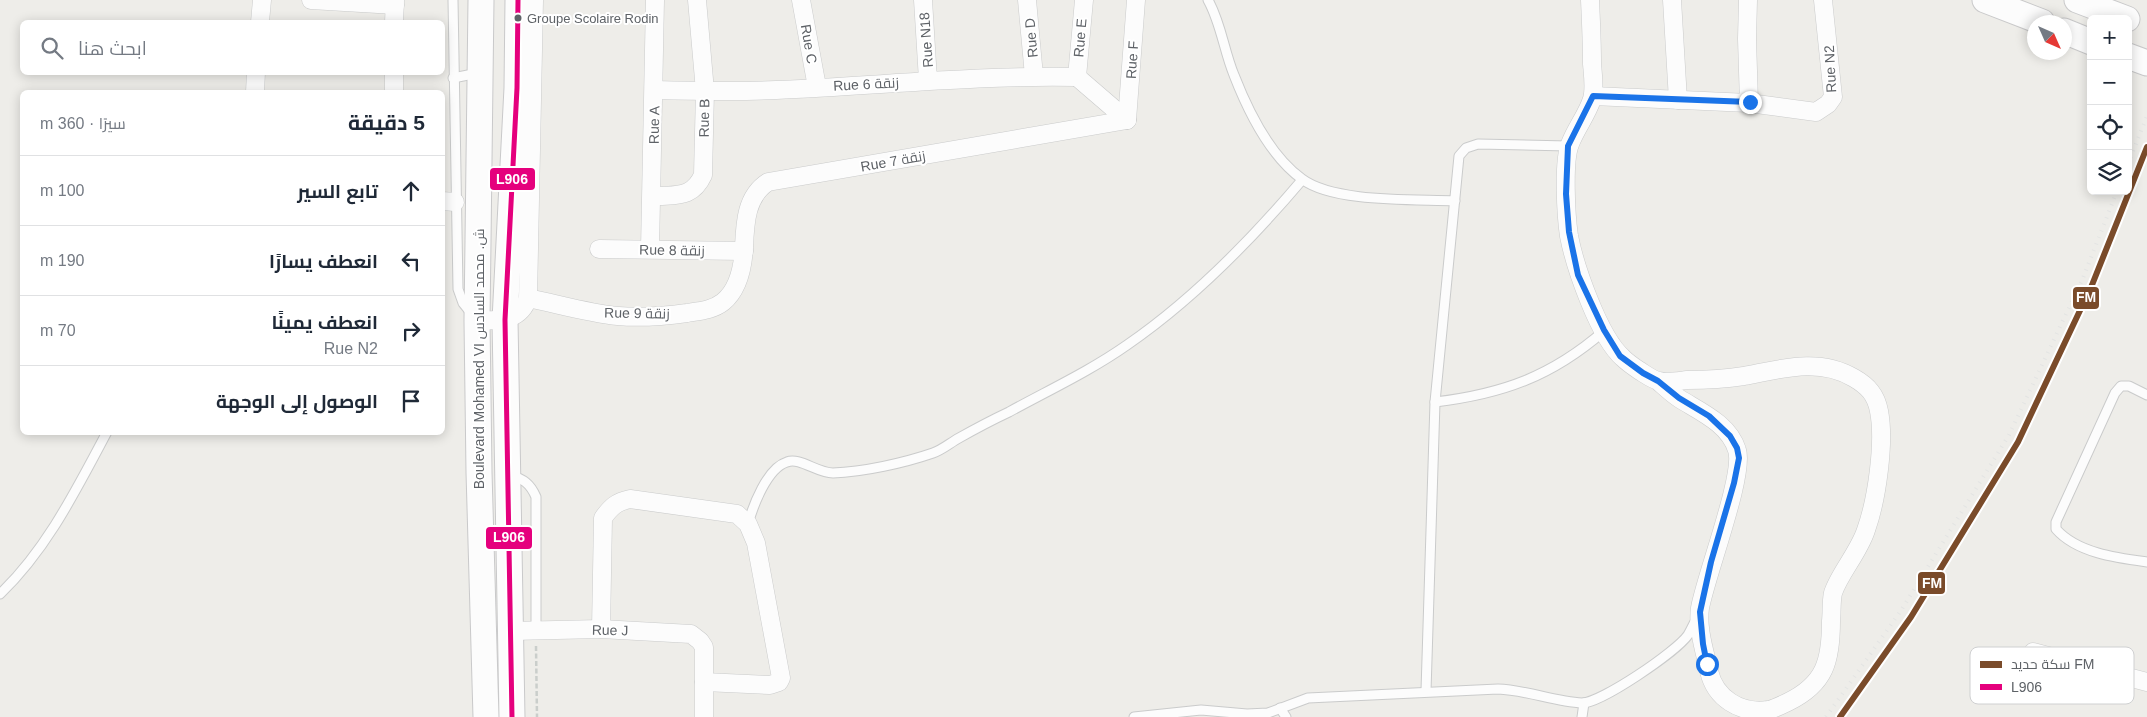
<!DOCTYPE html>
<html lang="ar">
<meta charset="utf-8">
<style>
body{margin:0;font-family:Helvetica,Cairo,sans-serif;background:#f6f6f7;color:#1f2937;direction:rtl}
.controls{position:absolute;right:15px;top:15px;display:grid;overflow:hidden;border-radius:8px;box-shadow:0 2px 12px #0003}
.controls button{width:45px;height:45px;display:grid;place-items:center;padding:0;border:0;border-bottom:1px solid #e0e1e3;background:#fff;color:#1f2937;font:25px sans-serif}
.compass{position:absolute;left:2027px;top:15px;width:45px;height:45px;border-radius:50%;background:#fff;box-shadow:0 2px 12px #0003;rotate:135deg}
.stop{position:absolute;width:15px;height:15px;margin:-11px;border:4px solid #1a73e8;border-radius:50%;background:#fff}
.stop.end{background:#1a73e8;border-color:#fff;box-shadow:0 1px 5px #0008}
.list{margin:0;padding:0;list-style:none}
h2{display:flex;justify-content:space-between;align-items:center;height:65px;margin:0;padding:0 20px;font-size:21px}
h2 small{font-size:16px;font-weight:400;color:#747a83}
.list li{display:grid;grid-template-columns:32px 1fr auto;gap:15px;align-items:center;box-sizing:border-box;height:70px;padding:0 20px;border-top:1px solid #e0e1e3}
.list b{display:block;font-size:19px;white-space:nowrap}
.list p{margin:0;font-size:16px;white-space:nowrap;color:#747a83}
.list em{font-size:16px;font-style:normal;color:#747a83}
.icon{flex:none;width:28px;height:28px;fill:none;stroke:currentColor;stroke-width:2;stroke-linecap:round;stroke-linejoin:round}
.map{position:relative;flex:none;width:2147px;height:717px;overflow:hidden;direction:ltr}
.search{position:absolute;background:#fff;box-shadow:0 2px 12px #0003;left:20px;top:20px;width:425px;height:55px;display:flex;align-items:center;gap:12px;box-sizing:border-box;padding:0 18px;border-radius:8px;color:#747a83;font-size:19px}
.panel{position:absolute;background:#fff;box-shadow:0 2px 12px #0003;left:20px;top:90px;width:425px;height:345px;border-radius:8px;direction:rtl}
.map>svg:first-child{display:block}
</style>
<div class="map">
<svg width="2147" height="717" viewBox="0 0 2147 717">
<rect width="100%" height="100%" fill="#eeede9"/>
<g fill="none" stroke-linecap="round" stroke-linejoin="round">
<defs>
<g id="lane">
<path d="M453,0l5,289 5,14 8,10"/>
<path d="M1208,0c13,23 16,51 26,75 14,36 36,81 68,104 32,24 113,20 153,22"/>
<path d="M453,78l25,-5"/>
<path d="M2147,395l-18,-9h-8l-6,7 -59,129v7c21,24 61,29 91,33"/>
<path d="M1435,402c68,-8 117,-26 169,-71"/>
<path d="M510,475c13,4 20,8 26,22v133"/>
<path d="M748,524c5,-18 19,-56 39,-62 13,-5 30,11 46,11 30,-1 71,-10 100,-20 9,-3 17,-10 26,-15 16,-9 33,-18 50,-26 40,-22 81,-41 118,-67 64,-44 125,-106 175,-165"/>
<path d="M0,594c47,-45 76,-104 107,-162"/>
<path d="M1426,691l9,-289 24,-246 7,-8 12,-4 90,2"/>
<path d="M1280,708l6,9"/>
<path d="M1134,717l67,-7 46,4 21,-1 40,-15 190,-9c29,1 57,13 84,14 19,0 94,-51 106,-68 3,-5 6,-12 9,-17"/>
<path d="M1582,717l2,-14"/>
</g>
<g id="street">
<path d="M311,0l84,5"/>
<path d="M801,0l16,87"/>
<path d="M923,0l5,80"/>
<path d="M1027,0l7,76"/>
<path d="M1590,0c1,21 2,43 2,64 1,11 3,25 0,35 -5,16 -16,29 -22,45 -7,17 -4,72 -1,92 6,31 30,101 54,122 5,5 11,9 17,13 5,3 13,9 19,10 8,2 19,0 28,-1 19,0 38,-1 57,-4 37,-7 75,-19 110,2 14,8 22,17 25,33 6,31 -2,88 -13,119 -7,22 -27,44 -33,63 -2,9 -1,19 -2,28 0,40 -6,63 -43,81 -6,3 -14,7 -20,8 -28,4 -53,-12 -59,-39 -4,-19 -12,-42 -9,-63 6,-33 45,-134 37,-158 -8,-26 -36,-38 -57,-51 -8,-5 -15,-12 -22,-18"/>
<path d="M1672,0l6,100"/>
<path d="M1748,0l-1,39 2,64"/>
<path d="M260,22l2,-22"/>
<path d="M394,22l1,-22"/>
<path d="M1077,77l7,-77"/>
<path d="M1077,77l50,43"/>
<path d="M654,90c41,1 82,2 122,0 100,-4 200,-15 301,-13"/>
<path d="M255,92l1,-20"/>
<path d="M394,92v-20"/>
<path d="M1593,96l156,7 67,9 12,-8 5,-7 -10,-97"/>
<path d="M1127,120l9,-120"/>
<path d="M652,197c24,-3 40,2 51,-22l2,-84 -8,-91"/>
<path d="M442,201l13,1"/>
<path d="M599,249l145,2"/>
<path d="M650,249l5,-249"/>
<path d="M528,298c30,6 60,15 90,18 22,2 47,0 69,-3 12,-2 26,-3 36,-11 16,-13 20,-36 21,-55 1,-24 2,-51 24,-65l359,-62"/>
<path d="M477,321c22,-1 43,1 51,-23l6,-298"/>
<path d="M601,629l2,-111c8,-11 13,-16 27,-19l107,15 11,10 8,19 25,135 -2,4 -9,3 -66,-3"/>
<path d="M511,631l90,-2 90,5 9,7 4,6v70"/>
<path d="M2033,652l114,30"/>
</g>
<g id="secondary">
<path d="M481,0l-4,321 2,151 7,245"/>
<path d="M1985,0l57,22"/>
<path d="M2077,0l50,19"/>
<path d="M2064,31l27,11"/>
<path d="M2128,56l19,7"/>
<path d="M512,717l-7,-397 12,-232 1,-88"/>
</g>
</defs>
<!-- lane casing -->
<use href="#lane" stroke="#cacbcb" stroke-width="11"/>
<!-- street casing -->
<use href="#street" stroke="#cacbcb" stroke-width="19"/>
<!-- secondary casing -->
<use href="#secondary" stroke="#c9c9ca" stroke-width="27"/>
<!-- path -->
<path stroke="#cacecb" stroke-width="2.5" stroke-dasharray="5 2.5" stroke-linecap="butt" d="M536,646l1,71"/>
<!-- lane -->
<use href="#lane" stroke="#fcfcfc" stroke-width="9"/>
<!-- street -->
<use href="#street" stroke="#fcfcfc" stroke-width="18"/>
<!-- secondary -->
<use href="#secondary" stroke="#fcfcfc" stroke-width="25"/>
<!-- rail -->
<g stroke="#e3e4e3" stroke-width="4" stroke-dasharray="1 6" stroke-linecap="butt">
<path d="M2128,164l19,-48"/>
<path d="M1826,717l76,-108 107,-174 74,-157 34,-87"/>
</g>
<defs>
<path id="bus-1" d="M512,717l-7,-397 12,-232 1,-88"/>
</defs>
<!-- bus-1 casing -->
<use href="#bus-1" stroke="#fff" stroke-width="9"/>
<!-- bus-1 -->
<use href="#bus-1" stroke="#e5007d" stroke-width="5"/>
<defs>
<path id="rail-1" d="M1840,717l71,-100 107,-175 74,-157 55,-138"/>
</defs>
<!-- rail-1 casing -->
<use href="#rail-1" stroke="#fff" stroke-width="10"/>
<!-- rail-1 -->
<use href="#rail-1" stroke="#7a4b2a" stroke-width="6"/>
</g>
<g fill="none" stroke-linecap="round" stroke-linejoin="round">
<!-- route -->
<path stroke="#1a73e8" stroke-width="6" d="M1707,664l-4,-20 -3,-32 11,-50 23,-79 5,-25 -2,-10 -7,-12 -21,-20 -30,-18 -21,-17 -15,-8 -23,-17 -16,-26 -26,-55 -9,-43 -3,-38 2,-48 25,-50 157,6"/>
</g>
<!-- markers -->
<circle fill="#5e6267" stroke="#fff" stroke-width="2" cx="518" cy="18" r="4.5"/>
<g text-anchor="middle" stroke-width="4" stroke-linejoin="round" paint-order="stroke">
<!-- bus labels -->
<g font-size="13" fill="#5e6267" stroke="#fff" text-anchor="start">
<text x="527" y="23">Groupe Scolaire Rodin</text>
</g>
<!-- street labels -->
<g font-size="14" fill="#5e6267" stroke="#fff">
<text transform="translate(1031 38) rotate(-95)" y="5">Rue D</text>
<text transform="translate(1080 38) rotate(-85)" y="5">Rue E</text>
<text transform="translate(926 40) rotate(-94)" y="5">Rue N18</text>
<text transform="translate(809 44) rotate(80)" y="5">Rue C</text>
<text transform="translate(1132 60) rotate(-86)" y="5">Rue F</text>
<text transform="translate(1830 69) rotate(-93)" y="5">Rue N2</text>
<text transform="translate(866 84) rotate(-3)" y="5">Rue 6 زنقة</text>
<text transform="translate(704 118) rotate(-89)" y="5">Rue B</text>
<text transform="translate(654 125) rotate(-89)" y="5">Rue A</text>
<text transform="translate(893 161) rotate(-10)" y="5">Rue 7 زنقة</text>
<text transform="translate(672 250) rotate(1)" y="5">Rue 8 زنقة</text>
<text transform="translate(637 313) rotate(1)" y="5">Rue 9 زنقة</text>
<text transform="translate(479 359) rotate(-90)" y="5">Boulevard Mohamed VI ش. محمد السادس</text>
<text transform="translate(610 630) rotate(1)" y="5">Rue J</text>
</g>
</g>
<!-- legend -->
<rect x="1970" y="647" width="164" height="57" rx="8" fill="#fff" stroke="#cfd0d1" stroke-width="1"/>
<rect x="1980" y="661" width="22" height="7" fill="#7a4b2a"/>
<rect x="1980" y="684" width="22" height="6" fill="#e5007d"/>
<g font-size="14" fill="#5e6267">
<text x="2011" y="669">سكة حديد FM</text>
<text x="2011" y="692">L906</text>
</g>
<g stroke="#fff" stroke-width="2">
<rect x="489" y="167" width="47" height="24" rx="5" fill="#e5007d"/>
<rect x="2072" y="286" width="28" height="24" rx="5" fill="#7a4b2a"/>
<rect x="485" y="526" width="48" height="24" rx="5" fill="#e5007d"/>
<rect x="1917" y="571" width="29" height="24" rx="5" fill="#7a4b2a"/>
</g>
<g font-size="14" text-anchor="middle" font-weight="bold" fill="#fff">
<text x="512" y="184">L906</text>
<text x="2086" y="302">FM</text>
<text x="509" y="542">L906</text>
<text x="1932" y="588">FM</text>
</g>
</svg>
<div class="controls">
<button>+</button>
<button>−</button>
<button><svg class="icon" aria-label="locate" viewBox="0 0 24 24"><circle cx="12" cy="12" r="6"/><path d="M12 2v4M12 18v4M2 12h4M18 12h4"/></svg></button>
<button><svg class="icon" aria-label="layers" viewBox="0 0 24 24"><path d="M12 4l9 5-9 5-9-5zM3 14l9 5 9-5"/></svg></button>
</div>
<svg class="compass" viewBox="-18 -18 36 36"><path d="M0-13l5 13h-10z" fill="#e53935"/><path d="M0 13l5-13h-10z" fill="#747a83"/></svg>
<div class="stop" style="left:1707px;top:664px"></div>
<div class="stop end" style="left:1750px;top:102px"></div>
<div class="search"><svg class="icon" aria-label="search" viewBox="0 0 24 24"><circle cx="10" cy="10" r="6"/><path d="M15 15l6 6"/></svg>ابحث هنا</div>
<section class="panel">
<h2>5 دقيقة<small>سيرًا · 360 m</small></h2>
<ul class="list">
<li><svg class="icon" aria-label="ahead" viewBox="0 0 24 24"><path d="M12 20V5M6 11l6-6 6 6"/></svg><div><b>تابع السير</b></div><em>100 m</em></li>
<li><svg class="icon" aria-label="left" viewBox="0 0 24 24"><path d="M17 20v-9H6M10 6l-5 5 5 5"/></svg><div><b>انعطف يسارًا</b></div><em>190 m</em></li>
<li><svg class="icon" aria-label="right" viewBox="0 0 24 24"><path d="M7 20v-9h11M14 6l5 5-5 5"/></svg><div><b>انعطف يمينًا</b><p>Rue N2</p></div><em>70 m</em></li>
<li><svg class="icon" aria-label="arrive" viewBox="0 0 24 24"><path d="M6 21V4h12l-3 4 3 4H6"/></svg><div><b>الوصول إلى الوجهة</b></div></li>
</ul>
</section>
</div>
